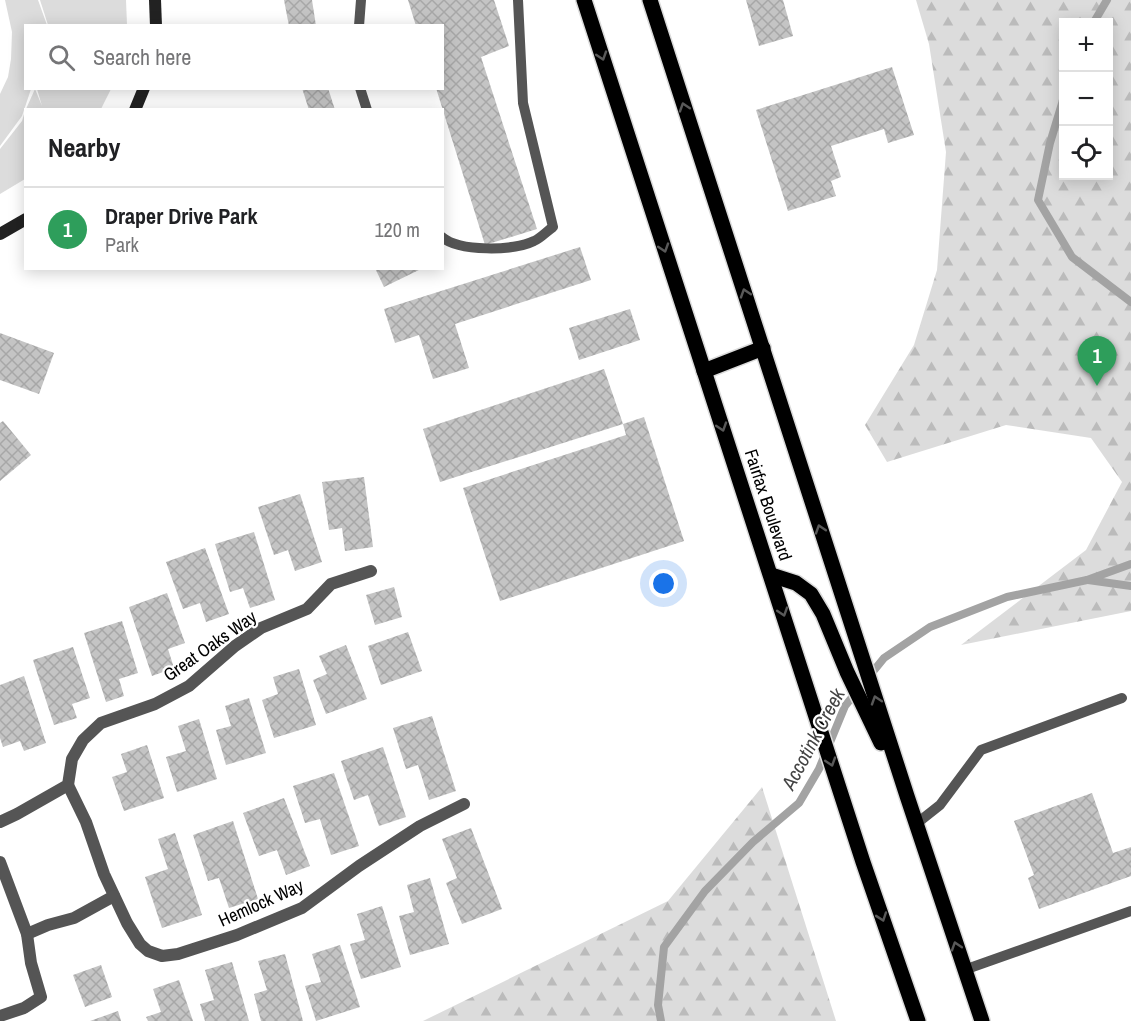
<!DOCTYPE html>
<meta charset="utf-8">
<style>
body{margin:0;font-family:"Archivo Narrow",sans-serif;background:#f2f2f2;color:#202124}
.controls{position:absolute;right:18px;top:18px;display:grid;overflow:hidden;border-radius:0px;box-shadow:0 3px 15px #0003}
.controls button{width:54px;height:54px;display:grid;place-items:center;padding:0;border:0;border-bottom:2px solid #e0e0e0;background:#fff;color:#202124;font:30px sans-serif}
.you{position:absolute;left:664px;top:584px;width:21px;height:21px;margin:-15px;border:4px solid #fff;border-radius:50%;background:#1a73e8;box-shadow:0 0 0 9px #1a73e833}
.badge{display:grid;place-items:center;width:39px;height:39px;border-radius:50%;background:#111827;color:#fff;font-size:20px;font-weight:700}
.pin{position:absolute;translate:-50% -50px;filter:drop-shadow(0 2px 3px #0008)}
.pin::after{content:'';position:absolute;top:32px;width:21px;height:18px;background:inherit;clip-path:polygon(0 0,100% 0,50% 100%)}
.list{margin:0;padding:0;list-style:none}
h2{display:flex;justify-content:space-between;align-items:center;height:78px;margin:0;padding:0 24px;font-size:26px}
h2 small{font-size:20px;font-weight:400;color:#757577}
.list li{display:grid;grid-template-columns:39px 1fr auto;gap:18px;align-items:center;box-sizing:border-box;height:84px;padding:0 24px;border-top:2px solid #e0e0e0}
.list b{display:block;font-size:22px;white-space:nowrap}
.list p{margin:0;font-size:20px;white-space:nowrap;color:#757577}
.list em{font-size:20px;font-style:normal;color:#757577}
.icon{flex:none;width:33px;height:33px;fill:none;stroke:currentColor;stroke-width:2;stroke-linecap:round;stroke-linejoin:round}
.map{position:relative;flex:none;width:1131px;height:1021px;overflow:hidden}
.search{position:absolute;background:#fff;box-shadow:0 3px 15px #0003;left:24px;top:24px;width:420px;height:66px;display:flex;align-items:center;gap:15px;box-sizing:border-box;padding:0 21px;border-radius:0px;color:#757577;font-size:22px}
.panel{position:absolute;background:#fff;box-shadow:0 3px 15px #0003;left:24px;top:108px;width:420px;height:162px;border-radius:0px}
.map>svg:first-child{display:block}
</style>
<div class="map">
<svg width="1131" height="1021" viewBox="0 0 1131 1021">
<defs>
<pattern id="forest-firs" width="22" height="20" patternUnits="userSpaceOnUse" patternTransform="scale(1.5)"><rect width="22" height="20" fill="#dcdcdc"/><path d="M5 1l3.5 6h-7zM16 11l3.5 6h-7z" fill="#bbb"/></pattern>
<pattern id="building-cross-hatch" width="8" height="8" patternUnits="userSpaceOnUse" patternTransform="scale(1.5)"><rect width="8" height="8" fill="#c4c4c4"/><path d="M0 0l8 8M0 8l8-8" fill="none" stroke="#a7a7a7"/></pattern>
</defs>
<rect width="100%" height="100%" fill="#fff"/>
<!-- green -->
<g fill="#dcdcdc">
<path d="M5,0h33l9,25 -21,1v62l5,1 -9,27 -22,30v-52l8,-17 3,-18 1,-27z"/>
<path d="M40,0h86l1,25h-79z"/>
<path d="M35,89l7,17 -5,-17h74l-10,20h-75z"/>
<path d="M25,111v68l-25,15v-45l22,-28z"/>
</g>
<!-- forest -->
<g fill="url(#forest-firs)" fill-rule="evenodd">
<path d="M916,0h215v611l-170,34 125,-95 36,-68 -31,-44 -85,-13 -119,37 -22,-37 49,-80 23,-75 9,-118 -17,-108zM1064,22h44v154h-44z"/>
<path d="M762,787l74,234h-413l245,-120z"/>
</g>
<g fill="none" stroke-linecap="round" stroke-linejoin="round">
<!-- stream -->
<g stroke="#a3a3a3" stroke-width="8">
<path d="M1094,22l13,-22"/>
<path d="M1064,97l-14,46 -12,57 34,57 59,45"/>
<path d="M1088,580l43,6"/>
<path d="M661,1021l-3,-16 6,-58 41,-56 48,-49 46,-39 20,-34 26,-63 39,-48 46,-31 77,-30 80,-17 44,-16"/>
</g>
</g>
<!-- building -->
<g fill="url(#building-cross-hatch)">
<path d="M284,0h28l4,26h-27z"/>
<path d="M408,0h86l15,46 -28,11 56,172 -52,16 -49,-157h6v-62h-26z"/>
<path d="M746,0h37l10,36 -34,10z"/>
<path d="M892,67l22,68 -26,8 -4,-14 -53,17 10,31 -10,4 5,15 -48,15 -32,-101z"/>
<path d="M302,88h26l7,22h-26z"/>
<path d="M580,247l11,33 -136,44 14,44 -36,11 -14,-44 -24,8 -11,-34z"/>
<path d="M375,268h48l-39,19z"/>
<path d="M630,309l10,31 -61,20 -10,-32z"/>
<path d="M0,333l54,20 -15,41 -39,-14z"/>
<path d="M604,369l19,55 -183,58 -17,-53z"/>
<path d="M644,417l40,124 -184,60 -37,-113 163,-53 -3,-11z"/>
<path d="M3,421l28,34 -31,26v-58z"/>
<path d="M364,477l9,70 -28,4 -3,-23 -13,2 -7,-48z"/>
<path d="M300,494l22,68 -27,9 -7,-21 -14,5 -16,-48z"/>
<path d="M254,532l21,68 -25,8 -7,-20 -13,4 -15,-48z"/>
<path d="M205,548l24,66 -23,8 -6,-19 -17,6 -17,-47z"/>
<path d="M394,587l8,30 -27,8 -9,-30z"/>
<path d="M167,593l18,50 -17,6 6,19 -22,8 -23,-69z"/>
<path d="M122,621l16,52 -19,6 5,17 -18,6 -22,-69z"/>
<path d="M408,632l14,39 -41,14 -13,-39z"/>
<path d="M346,645l21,54 -41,15 -13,-34 14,-6 -8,-18z"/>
<path d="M73,647l17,51 -18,6 5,14 -23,7 -21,-65z"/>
<path d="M299,669l17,56 -42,13 -12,-38 16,-6 -5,-17z"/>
<path d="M24,676l22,67 -22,8 -4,-10 -17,6 -3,-9v-53z"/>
<path d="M249,698l17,55 -40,12 -10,-35 15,-4 -6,-20z"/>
<path d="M432,716l24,75 -27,9 -11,-35 -12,4 -13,-41z"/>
<path d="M199,719l18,60 -40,13 -11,-35 20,-6 -8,-25z"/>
<path d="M147,745l17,53 -40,13 -12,-34 15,-5 -6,-18z"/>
<path d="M383,747l23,70 -27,9 -11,-31 -14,5 -13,-39z"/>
<path d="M334,773l25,73 -28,9 -11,-36 -15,4 -12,-37z"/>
<path d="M1092,793l21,60 18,-6v29l-92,33 -11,-31 6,-3 -20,-54z"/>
<path d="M284,798l26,68 -24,9 -9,-25 -18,6 -16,-43z"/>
<path d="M233,821l25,78 -29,9 -10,-30 -11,3 -15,-46z"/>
<path d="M471,828l31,81 -40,15 -16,-41 11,-5 -15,-39z"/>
<path d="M175,833l27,82 -40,13 -17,-51 23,-8 -10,-30z"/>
<path d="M430,878l19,66 -39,11 -11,-39 15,-4 -7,-27z"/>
<path d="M382,906l19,61 -40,12 -11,-35 15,-4 -8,-26z"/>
<path d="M340,945l20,62 -44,14 -11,-35 16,-4 -9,-28z"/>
<path d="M285,954l18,67h-42l-7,-27 13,-4 -9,-29z"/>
<path d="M232,962l17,59h-44l-5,-17 14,-4 -9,-30z"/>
<path d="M101,965l11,32 -27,10 -12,-32z"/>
<path d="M179,980l14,41h-45l-2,-4 15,-5 -8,-23z"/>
<path d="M118,1011l3,10h-31z"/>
</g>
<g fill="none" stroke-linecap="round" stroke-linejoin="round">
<defs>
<g id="primary">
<path d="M584,0l279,862 55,159"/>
<path d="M650,0l257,796 75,225"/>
<path d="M704,371l59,-23"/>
<path d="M771,575l25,8 15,11 12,20 24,58 34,71"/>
</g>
</defs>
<!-- primary casing -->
<use href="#primary" stroke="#dbdbdb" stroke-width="18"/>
<!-- lane -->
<g stroke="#555" stroke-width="10">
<path d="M359,26l2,-26"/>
<path d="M360,88l7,22"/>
<path d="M442,237c17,15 72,14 92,4 7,-3 13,-10 19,-14l-30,-124 -5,-103"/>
<path d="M916,824l24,-19 41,-55 141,-52"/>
<path d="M964,970l167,-59"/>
</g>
<!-- street -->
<g stroke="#555" stroke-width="12">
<path d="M68,785l18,37 18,52 23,49 13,21 8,7 14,5 16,-2 59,-19 65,-27 57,-42 61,-40 44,-22"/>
<path d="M0,822l17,-8 51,-29 4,-26 11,-19 18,-17 54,-19 34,-18 46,-40 26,-18 46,-19 24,-25 40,-13"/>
<path d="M0,862l27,72 4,29 10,34 -17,11 -24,8"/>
<path d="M27,934l21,-9 26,-7 40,-22"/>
</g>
<!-- secondary -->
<g stroke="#222" stroke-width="12">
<path d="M155,0l1,26"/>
<path d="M135,110l9,-22"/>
<path d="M0,234l26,-15"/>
</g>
<!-- primary -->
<use href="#primary" stroke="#000" stroke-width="15"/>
</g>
<!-- one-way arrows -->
<defs><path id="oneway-chevron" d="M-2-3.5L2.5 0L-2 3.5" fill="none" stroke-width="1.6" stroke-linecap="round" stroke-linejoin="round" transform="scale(1.5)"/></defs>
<g stroke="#595959">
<use href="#oneway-chevron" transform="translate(602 56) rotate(72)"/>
<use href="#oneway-chevron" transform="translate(684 107) rotate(-108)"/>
<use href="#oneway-chevron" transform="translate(664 248) rotate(72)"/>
<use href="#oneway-chevron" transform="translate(745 293) rotate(-108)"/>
<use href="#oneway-chevron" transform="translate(722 427) rotate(72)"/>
<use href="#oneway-chevron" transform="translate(820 529) rotate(-108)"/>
<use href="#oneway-chevron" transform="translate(783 612) rotate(72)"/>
<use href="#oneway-chevron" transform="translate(876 700) rotate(-108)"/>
<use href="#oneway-chevron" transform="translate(831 762) rotate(72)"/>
<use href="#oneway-chevron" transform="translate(882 917) rotate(71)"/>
<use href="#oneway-chevron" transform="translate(956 946) rotate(-108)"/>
</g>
<g text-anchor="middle" stroke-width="4.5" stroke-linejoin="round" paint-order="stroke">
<!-- street labels -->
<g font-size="18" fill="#000" stroke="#fff">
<text transform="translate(768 505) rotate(72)" y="6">Fairfax Boulevard</text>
<text transform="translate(210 646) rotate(-35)" y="6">Great Oaks Way</text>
<text transform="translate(261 903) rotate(-24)" y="6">Hemlock Way</text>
</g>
<!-- water labels -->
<g font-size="20" font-style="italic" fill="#444" stroke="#fff">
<text transform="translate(813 739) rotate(-62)" y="7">Accotink Creek</text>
</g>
</g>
</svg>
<div class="controls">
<button>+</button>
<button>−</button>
<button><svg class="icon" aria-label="locate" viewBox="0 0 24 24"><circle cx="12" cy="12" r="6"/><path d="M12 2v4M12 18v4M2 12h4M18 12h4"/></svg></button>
</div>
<div class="you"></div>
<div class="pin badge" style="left:1097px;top:386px;background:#2e9e5b">1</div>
<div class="search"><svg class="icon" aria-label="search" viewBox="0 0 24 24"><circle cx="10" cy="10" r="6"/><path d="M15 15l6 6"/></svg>Search here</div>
<section class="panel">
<h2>Nearby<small></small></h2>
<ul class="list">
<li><span class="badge" style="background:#2e9e5b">1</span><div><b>Draper Drive Park</b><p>Park</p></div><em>120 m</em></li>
</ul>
</section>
</div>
